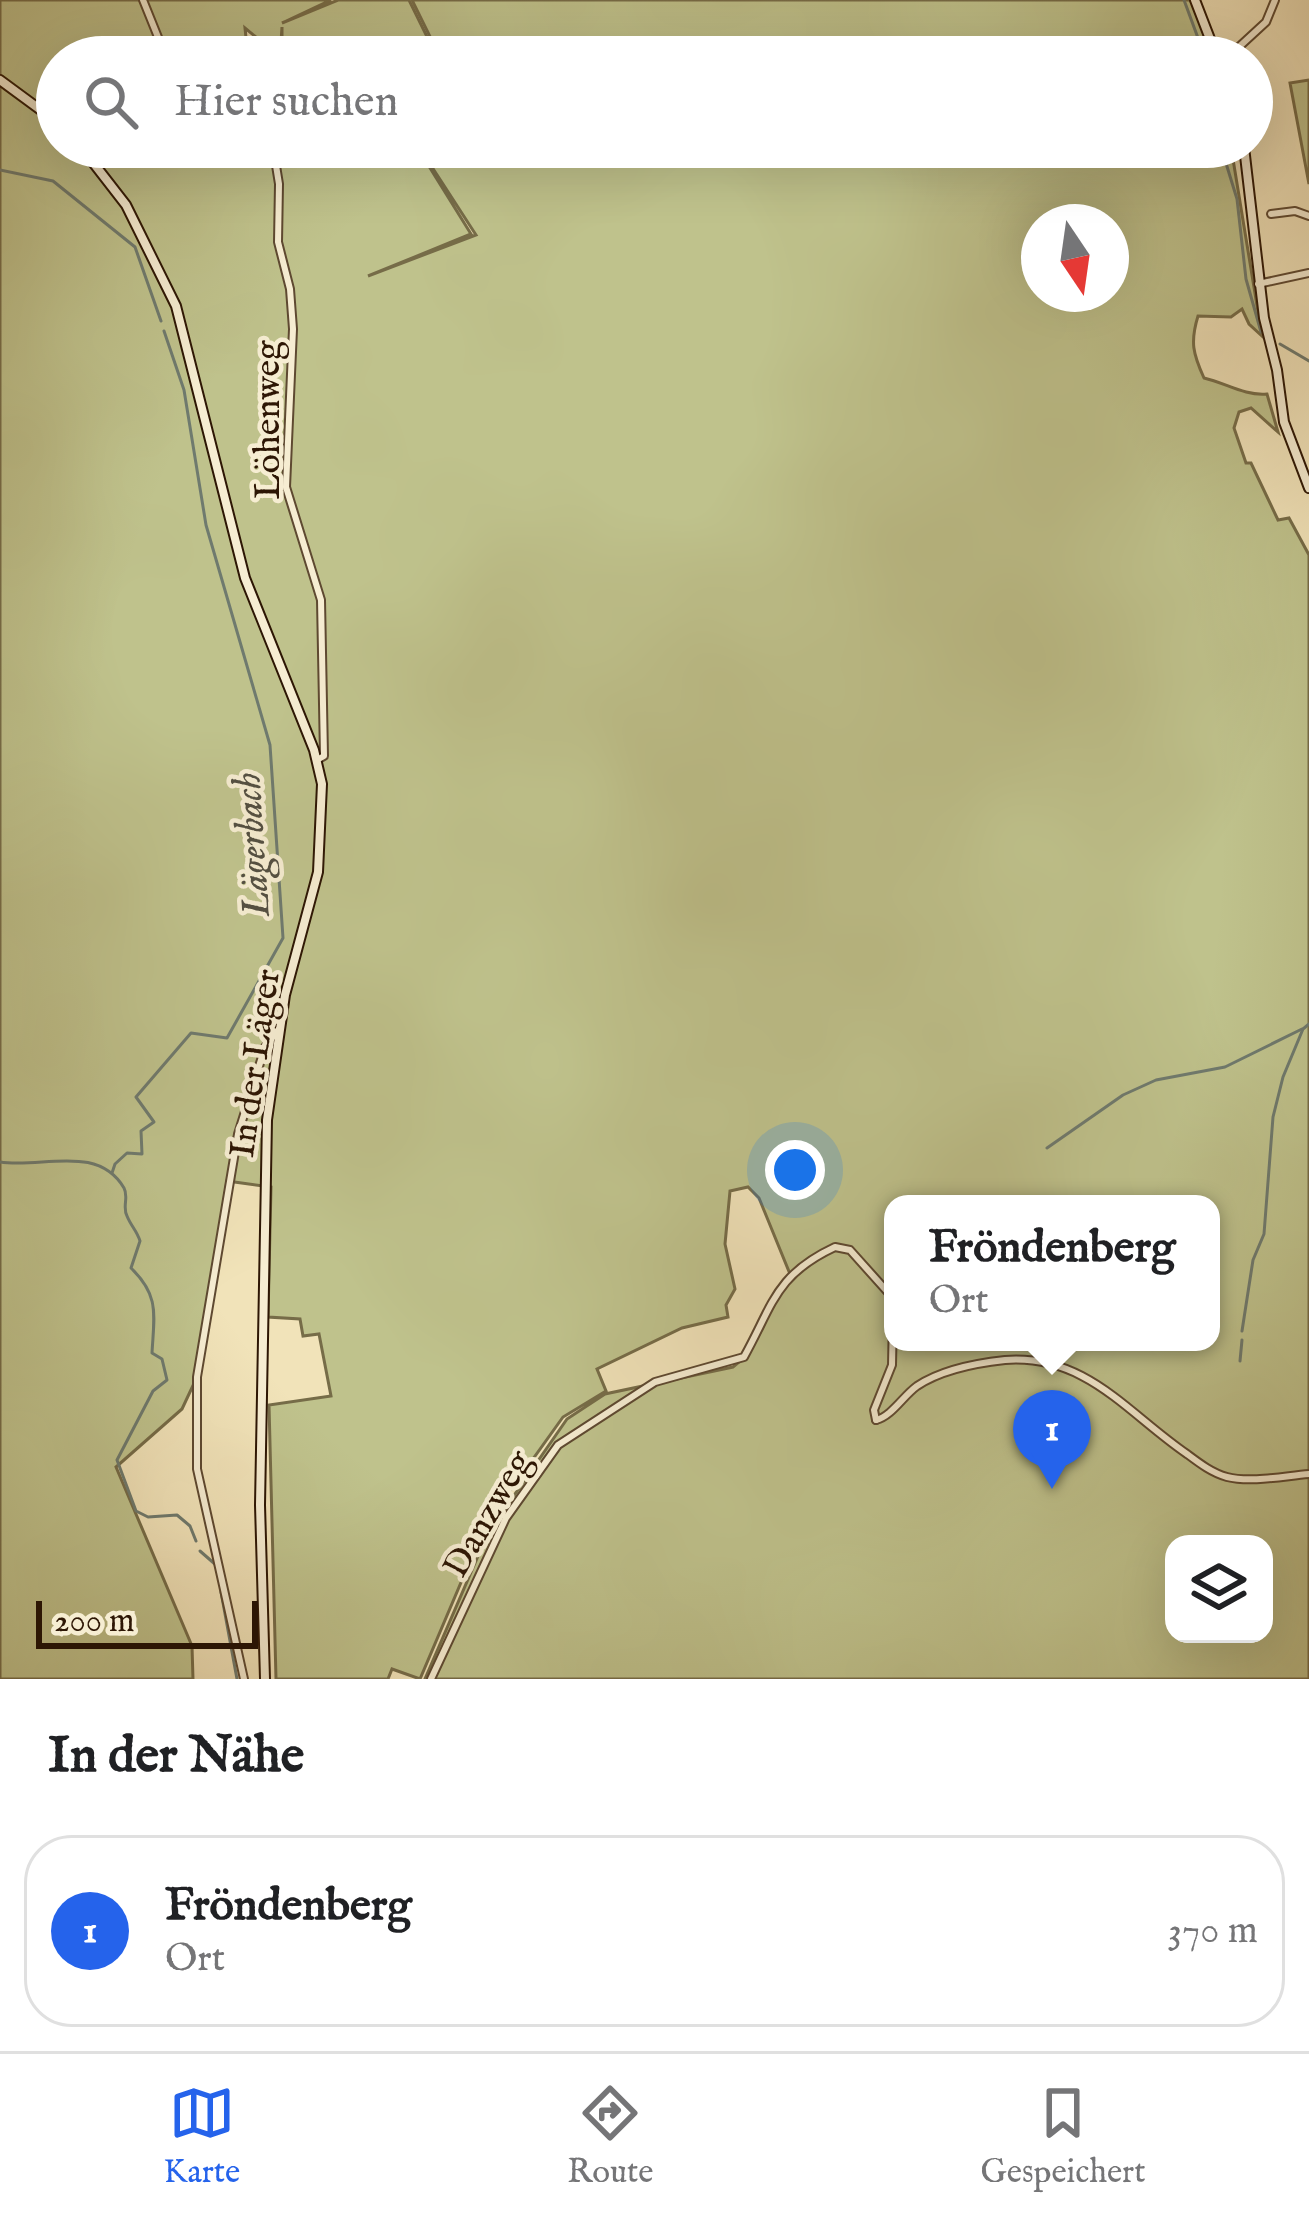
<!DOCTYPE html>
<html lang="de">
<meta charset="utf-8">
<style>
body{margin:0;font-family:"IM FELL English",serif;background:#f6f6f6;color:#202124}
.controls{position:absolute;right:36px;bottom:36px;display:grid;overflow:hidden;border-radius:24px;box-shadow:0 12px 48px #0002}
.controls button{width:108px;height:108px;display:grid;place-items:center;padding:0;border:0;border-bottom:3px solid #e0e0e0;background:#fff;color:#202124;font:60px sans-serif}
.compass{position:absolute;left:1021px;top:204px;width:108px;height:108px;border-radius:50%;background:#fff;box-shadow:0 12px 48px #0002;rotate:167deg}
.scale{position:absolute;left:36px;bottom:30px;width:222px;box-sizing:border-box;padding-left:12px;border:6px solid #2d1604;border-top:0;font-size:33px;line-height:42px;white-space:nowrap;color:#2d1604;-webkit-text-stroke:9px #f6edd2;paint-order:stroke}
.you{position:absolute;left:795px;top:1170px;width:42px;height:42px;margin:-30px;border:9px solid #fff;border-radius:50%;background:#1a73e8;box-shadow:0 0 0 18px #1a73e833}
.badge{display:grid;place-items:center;width:78px;height:78px;border-radius:50%;background:#2563eb;color:#fff;font-size:39px;font-weight:700}
.pin{position:absolute;translate:-50% -99px;filter:drop-shadow(0 3px 6px #0008)}
.pin::after{content:'';position:absolute;top:63px;width:42px;height:36px;background:inherit;clip-path:polygon(0 0,100% 0,50% 100%)}
.popup{position:absolute;left:884px;top:1195px;width:336px;height:156px;box-sizing:border-box;display:grid;place-content:center;border-radius:24px;background:#fff;filter:drop-shadow(0 3px 9px #0005);font-size:39px;white-space:nowrap;color:#757577}
.popup b{font-size:45px;color:#202124}
.popup::after{content:'';position:absolute;left:50%;top:100%;margin-left:-24px;border:24px solid transparent;border-top-color:#fff}
.list{margin:0;padding:0;list-style:none}
h2{display:flex;justify-content:space-between;align-items:center;height:156px;margin:0;padding:0 48px;font-size:51px}
h2 small{font-size:39px;font-weight:400;color:#757577}
.list li{display:grid;grid-template-columns:78px 1fr auto;gap:36px;align-items:center;box-sizing:border-box;height:192px;margin:0 24px 24px;padding:0 24px;border:3px solid #e0e0e0;border-radius:48px}
.list b{display:block;font-size:45px;white-space:nowrap}
.list p{margin:0;font-size:39px;white-space:nowrap;color:#757577}
.list em{font-size:39px;font-style:normal;color:#757577}
.icon{flex:none;width:66px;height:66px;fill:none;stroke:currentColor;stroke-width:2;stroke-linecap:round;stroke-linejoin:round}
.map{position:relative;flex:none;width:1309px;height:1679px;overflow:hidden}
.search{position:absolute;background:#fff;box-shadow:0 12px 48px #0002;left:36px;right:36px;top:36px;height:132px;display:flex;align-items:center;gap:30px;box-sizing:border-box;padding:0 42px;border-radius:66px;color:#757577;font-size:45px}
.sheet{height:372px;background:#fff}
nav{display:flex;justify-content:space-around;align-items:center;box-sizing:border-box;height:168px;border-top:3px solid #e0e0e0;background:#fff;font-size:33px;color:#757577}
nav a{display:grid;justify-items:center;gap:6px}
nav .on{color:#2563eb}
.map>svg:first-child{display:block}
</style>
<div class="map">
<svg width="1309" height="1679" viewBox="0 0 1309 1679">
<rect width="100%" height="100%" fill="#f1e3b9"/>
<filter id="stains"><feTurbulence type="fractalNoise" baseFrequency=".00167" numOctaves="4"/><feColorMatrix values="0 0 0 0 .2 0 0 0 0 .09 0 0 0 0 .02 0 0 0 .5 -.17"/></filter>
<radialGradient id="worn" r=".72"><stop offset=".6" stop-color="#630" stop-opacity="0"/><stop offset="1" stop-color="#630" stop-opacity=".3"/></radialGradient>
<!-- green -->
<g fill="#bfc28c" stroke="#766c48" stroke-width="3" fill-rule="evenodd">
<path d="M0,0h331l-49,23 56,-23h71l28,57h-155v-30l-2,30 -35,-29 3,29h-191v90h360l54,87 -103,42 108,-41 -57,-88h812l31,189 -13,-12 -7,-15 -11,8 -33,-1c-8,26 -5,38 6,62 22,5 40,18 63,16l11,38 -27,-24 -12,4 -5,16 12,35h5l27,57 11,-2 20,37v1124h-884l63,-146 79,-114 38,-25 128,-27c30,-22 35,-63 57,-93l-31,-76 -11,-11 -18,4 -5,53 10,45 -9,16 2,12 -46,11 -85,41 9,22 -43,26 -78,109 -65,153 -28,-10 -4,10h-112l-7,-274 62,-9 -12,-62 -16,2 -3,-17 -32,-2 3,-130 -44,-6 -30,196 -15,32 -66,58 76,179 1,33h-193zM1039,222h72v72h-72zM893,1204h318v138h-318zM1174,1544h90v90h-90z"/>
<path d="M412,0h781l21,57h-774z"/>
<path d="M1309,80v104l-19,-101z"/>
</g>
<g fill="none" stroke-linecap="round" stroke-linejoin="round">
<!-- stream -->
<g stroke="#6f7a6e" stroke-width="3">
<path d="M1184,0l21,57"/>
<path d="M1221,147l16,52 9,80 15,53"/>
<path d="M0,170l53,11 82,66 26,74"/>
<path d="M1280,344l29,17"/>
<path d="M1047,1148l76,-53 33,-15 69,-13 77,-38"/>
<path d="M0,1162c41,7 97,-19 124,26 5,9 -2,19 3,28 4,10 10,15 13,25l-9,27c29,28 23,47 21,85l10,6 5,21 -14,11 -36,69 19,51 12,6 29,-2 13,11 6,15"/>
<path d="M112,1173l3,-9 12,-11 15,1 -1,-23 13,-9 -18,-25 55,-64 36,5 56,-100 -13,-193 -64,-220 -22,-135 -20,-59"/>
<path d="M1242,1331l11,-71 11,-26 9,-117 10,-40 20,-48 6,-5"/>
<path d="M1240,1361l2,-21"/>
<path d="M200,1551l16,14"/>
<path d="M221,1592l16,87"/>
</g>
<defs>
<g id="minor">
<path d="M143,0l23,57"/>
<path d="M1228,57l38,-35 9,-22"/>
<path d="M273,147l6,37 -1,58 12,47 3,40 -7,158 35,113 3,156 -7,4"/>
<path d="M1271,214l24,-3 14,5"/>
<path d="M1258,284l51,-11"/>
<path d="M876,1420c16,-4 27,-24 41,-34 24,-16 60,-23 88,-26 81,-6 122,53 182,94 12,9 25,19 40,23 24,6 57,-1 82,-3"/>
<path d="M876,1420l-2,-10 18,-45 1,-49"/>
<path d="M244,1679l-47,-210v-92l41,-243 27,-87 13,-17"/>
<path d="M431,1679l75,-161 52,-73 97,-63 89,-25c29,-52 31,-82 91,-110l15,3 43,48"/>
</g>
<g id="secondary">
<path d="M1195,0l22,57"/>
<path d="M0,80l57,42"/>
<path d="M81,147l45,58 50,101 69,272 69,172 8,34 -4,88 -33,123 -18,125 -7,385 5,174"/>
<path d="M1244,147l20,171 13,52 7,52 25,66"/>
</g>
</defs>
<!-- minor casing -->
<use href="#minor" stroke="#5e4931" stroke-width="10"/>
<!-- secondary casing -->
<use href="#secondary" stroke="#2d1604" stroke-width="12"/>
<!-- minor -->
<use href="#minor" stroke="#f6edd2" stroke-width="6"/>
<!-- secondary -->
<use href="#secondary" stroke="#f6edd2" stroke-width="8"/>
</g>
<g text-anchor="middle" stroke-width="9" stroke-linejoin="round" paint-order="stroke">
<!-- street labels -->
<g font-size="36" fill="#2d1604" stroke="#f6edd2">
<text transform="translate(266 420) rotate(-90)" y="13">Löhenweg</text>
<text transform="translate(253 1063) rotate(-82)" y="13">In der Läger</text>
<text transform="translate(486 1513) rotate(-60)" y="13">Danzweg</text>
</g>
<!-- water labels -->
<g font-size="39" font-style="italic" fill="#545042" stroke="#f6edd2">
<text transform="translate(250 845) rotate(-94)" y="14">Lägerbach</text>
</g>
</g>
<rect width="100%" height="100%" filter="url(#stains)"/>
<rect width="100%" height="100%" fill="url(#worn)"/>
</svg>
<div class="controls">
<button><svg class="icon" aria-label="layers" viewBox="0 0 24 24"><path d="M12 4l9 5-9 5-9-5zM3 14l9 5 9-5"/></svg></button>
</div>
<svg class="compass" viewBox="-18 -18 36 36"><path d="M0-13l5 13h-10z" fill="#e53935"/><path d="M0 13l5-13h-10z" fill="#757577"/></svg>
<div class="scale">200 m</div>
<div class="you"></div>
<div class="pin badge" style="left:1052px;top:1489px">1</div>
<div class="popup"><b>Fröndenberg</b>Ort</div>
<div class="search"><svg class="icon" aria-label="search" viewBox="0 0 24 24"><circle cx="10" cy="10" r="6"/><path d="M15 15l6 6"/></svg>Hier suchen</div>
</div>
<section class="sheet">
<h2>In der Nähe<small></small></h2>
<ul class="list">
<li><span class="badge">1</span><div><b>Fröndenberg</b><p>Ort</p></div><em>370 m</em></li>
</ul>
</section>
<nav>
<a class="on"><svg class="icon" aria-label="map" viewBox="0 0 24 24"><path d="M3 6l6-2 6 2 6-2v14l-6 2-6-2-6 2zM9 4v14M15 6v14"/></svg>Karte</a>
<a><svg class="icon" aria-label="directions" viewBox="0 0 24 24"><path d="M12 3l9 9-9 9-9-9zM9 14v-3h6M13 9l2 2-2 2"/></svg>Route</a>
<a><svg class="icon" aria-label="saved" viewBox="0 0 24 24"><path d="M7 4h10v16l-5-4-5 4z"/></svg>Gespeichert</a>
</nav>
